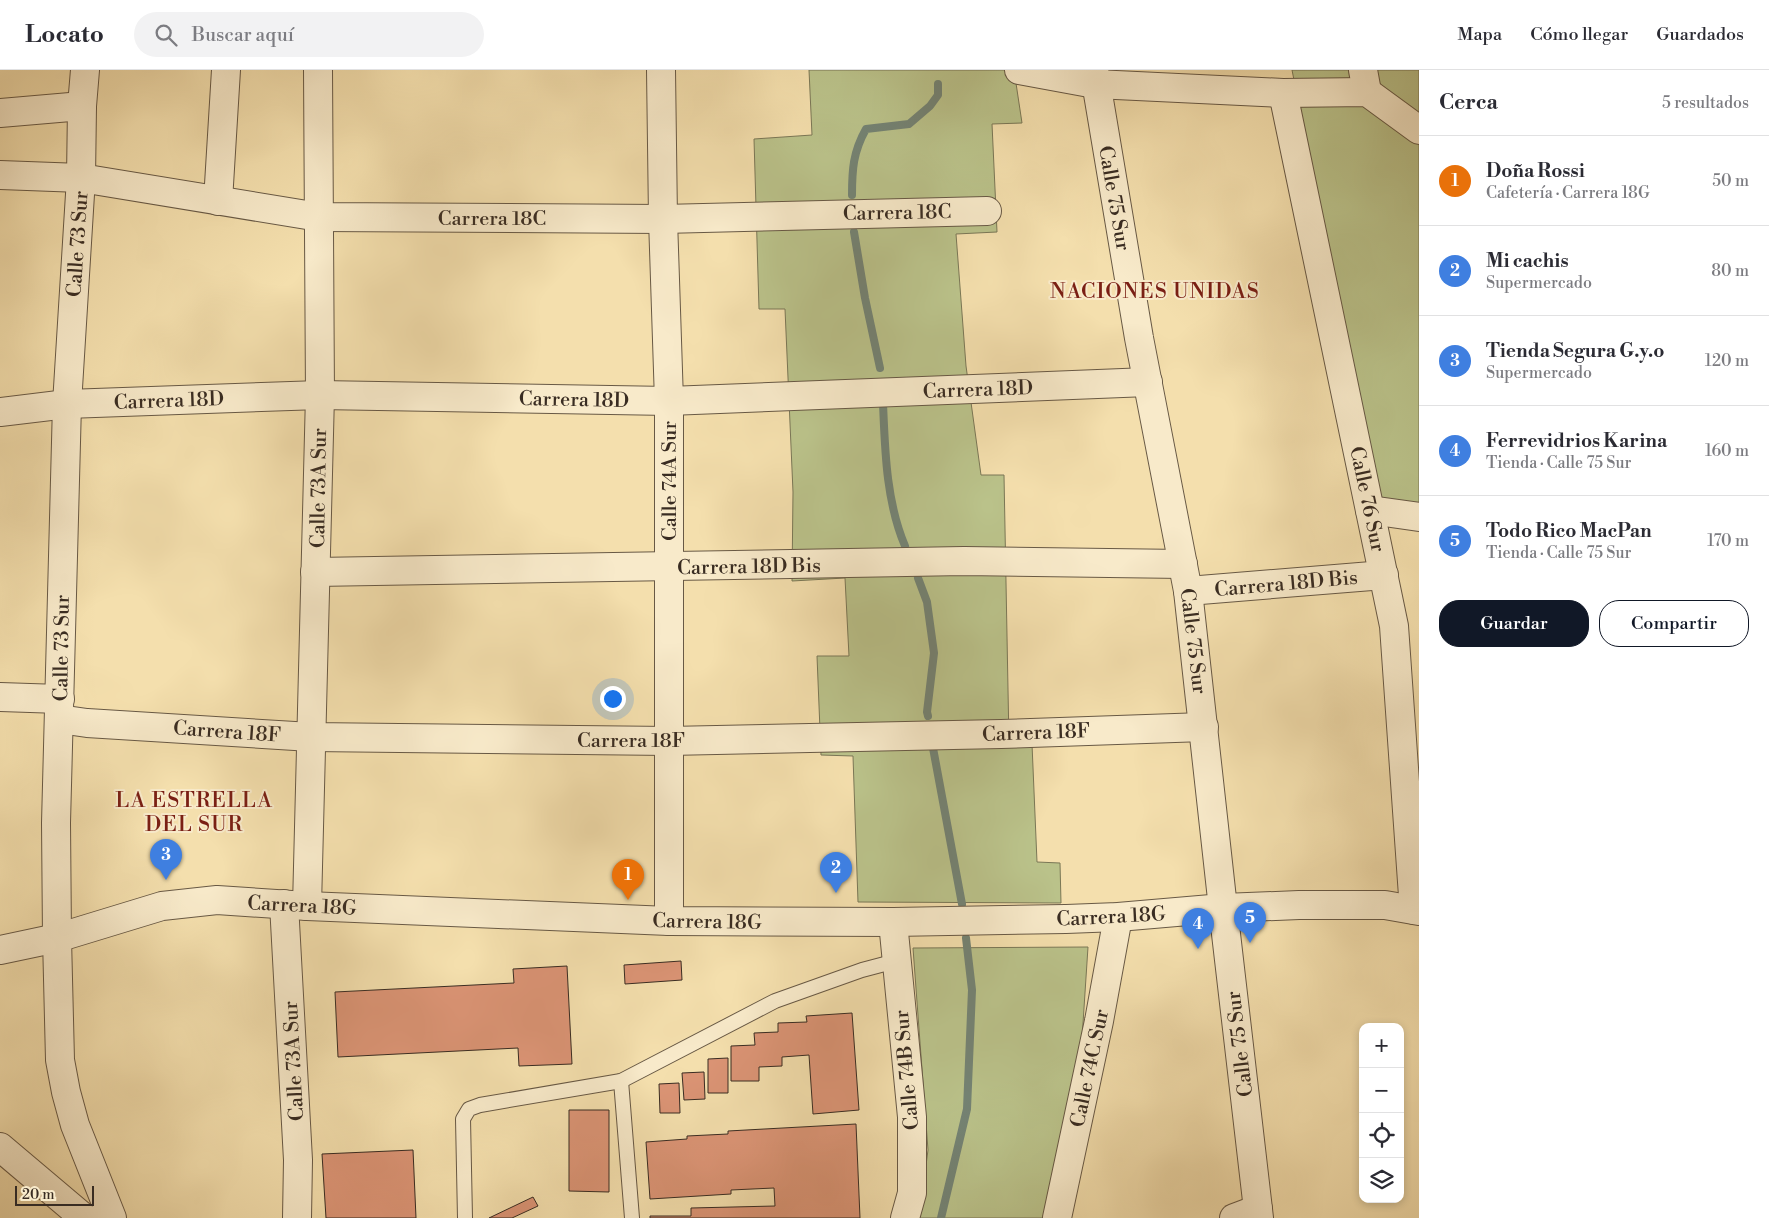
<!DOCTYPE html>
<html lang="es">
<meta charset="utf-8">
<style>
body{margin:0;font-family:"Libre Bodoni",serif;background:#f2f2f3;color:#2b2b33}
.controls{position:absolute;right:15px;bottom:15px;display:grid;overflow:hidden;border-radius:10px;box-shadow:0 2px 8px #0003}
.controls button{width:45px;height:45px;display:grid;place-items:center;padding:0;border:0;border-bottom:1px solid #e1e1e2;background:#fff;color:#2b2b33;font:25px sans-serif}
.scale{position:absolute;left:15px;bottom:12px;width:79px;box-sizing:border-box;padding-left:5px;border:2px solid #392c22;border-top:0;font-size:14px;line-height:18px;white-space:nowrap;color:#392c22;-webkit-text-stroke:4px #f8eaca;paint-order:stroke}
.you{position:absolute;left:612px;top:628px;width:18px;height:18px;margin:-12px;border:4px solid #fff;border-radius:50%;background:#1a73e8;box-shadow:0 0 0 8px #1a73e833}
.badge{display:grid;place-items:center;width:32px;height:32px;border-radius:50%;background:#111827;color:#fff;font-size:16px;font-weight:700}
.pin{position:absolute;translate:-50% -41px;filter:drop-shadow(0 1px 2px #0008)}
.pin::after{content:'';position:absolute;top:26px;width:18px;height:15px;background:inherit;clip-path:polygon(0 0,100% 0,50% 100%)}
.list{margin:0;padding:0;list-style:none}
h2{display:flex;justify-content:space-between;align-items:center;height:65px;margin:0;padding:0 20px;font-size:21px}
h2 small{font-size:16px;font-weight:400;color:#7c7c81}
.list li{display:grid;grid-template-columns:32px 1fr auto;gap:15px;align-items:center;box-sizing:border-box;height:90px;padding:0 20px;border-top:1px solid #e1e1e2}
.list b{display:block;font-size:19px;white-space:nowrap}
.list p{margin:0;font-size:16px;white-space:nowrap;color:#7c7c81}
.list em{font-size:16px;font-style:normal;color:#7c7c81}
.actions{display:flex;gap:10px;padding:15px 20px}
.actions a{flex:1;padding:11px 0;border:1px solid #111827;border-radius:20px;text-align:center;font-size:18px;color:#111827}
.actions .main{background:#111827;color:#fff}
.icon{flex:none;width:28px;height:28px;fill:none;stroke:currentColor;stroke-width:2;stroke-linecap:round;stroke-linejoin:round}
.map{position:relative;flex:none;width:1419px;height:1148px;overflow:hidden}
header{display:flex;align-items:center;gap:30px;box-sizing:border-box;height:70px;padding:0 25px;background:#fff;border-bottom:1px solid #e1e1e2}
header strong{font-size:24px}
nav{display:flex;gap:28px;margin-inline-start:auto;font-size:18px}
.search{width:350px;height:45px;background:#f2f2f3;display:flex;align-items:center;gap:12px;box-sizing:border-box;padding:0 18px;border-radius:28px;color:#7c7c81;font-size:19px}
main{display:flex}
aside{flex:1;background:#fff}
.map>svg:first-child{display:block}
</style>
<header>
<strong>Locato</strong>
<div class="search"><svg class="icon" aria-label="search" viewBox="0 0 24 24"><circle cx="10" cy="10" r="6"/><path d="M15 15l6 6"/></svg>Buscar aquí</div>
<nav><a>Mapa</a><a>Cómo llegar</a><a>Guardados</a></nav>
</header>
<main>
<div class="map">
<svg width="1419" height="1148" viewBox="0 0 1419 1148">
<rect width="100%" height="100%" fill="#f4dfad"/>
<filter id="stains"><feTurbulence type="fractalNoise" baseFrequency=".004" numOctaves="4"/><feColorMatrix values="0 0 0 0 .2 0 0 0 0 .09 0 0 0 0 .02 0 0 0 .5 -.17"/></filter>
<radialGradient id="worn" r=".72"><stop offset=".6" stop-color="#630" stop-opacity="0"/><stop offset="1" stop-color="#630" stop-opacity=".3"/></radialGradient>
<!-- green -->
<g fill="#bac28a" stroke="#7a7756">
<path d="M809,0h205l8,53 -30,1 5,108 -41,2 10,132 15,109h23l5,268 23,1 5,118 23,1 1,40 -203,-1 -5,-146 -32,-1 -4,-99h32l-4,-78 -53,3 1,-89 -8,-183h-26l-5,-170 58,-4z"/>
<path d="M1292,0h127v435l-40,-2z"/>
<path d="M1088,877l-7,107 -36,164h-126l9,-68 -15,-202z"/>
</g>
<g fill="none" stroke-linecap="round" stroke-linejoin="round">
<!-- stream -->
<g stroke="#748374" stroke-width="8">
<path d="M852,125c0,-25 1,-43 14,-66l43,-5 21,-18 8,-11v-11"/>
<path d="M854,162l11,66 15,70"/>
<path d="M883,333c2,47 3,98 22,143"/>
<path d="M918,508l9,24 7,51 -7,59 1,4"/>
<path d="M933,678l29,156"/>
<path d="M941,1148l26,-109 5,-119 -6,-52"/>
</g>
</g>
<!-- building -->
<g fill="#db9475" stroke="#392c22">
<path d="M681,891l1,19 -57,4 -1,-19z"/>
<path d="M567,896l5,98 -53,2 -1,-18 -180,9 -3,-65 179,-9 -1,-14z"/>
<path d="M852,943l7,97 -46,4 -4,-59 -27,2v9l-23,1v14h-28v-35l24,-1 -1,-12 24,-1v-9l29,-1 -1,-6z"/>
<path d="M728,988v35h-20v-34z"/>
<path d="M704,1002l1,27 -21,1 -2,-27z"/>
<path d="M679,1013l1,30h-20l-1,-29z"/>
<path d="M569,1040h40v82l-40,-1z"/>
<path d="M856,1054l4,94h-210v-2h41v-8l84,-2 -1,-18 -43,2v4l-81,5 -4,-57 41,-3v-3l41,-2v-3z"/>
<path d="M413,1080l3,68h-90l-4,-64z"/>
<path d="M533,1127l5,9 -26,12h-23z"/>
</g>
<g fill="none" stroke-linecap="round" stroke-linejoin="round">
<defs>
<g id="service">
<path d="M621,1011l11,137"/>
<path d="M465,1148l-2,-99 6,-10 11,-4 141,-24 154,-80 87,-31 34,-9"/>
</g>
<g id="minor">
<path d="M661,0l2,149 6,182v520"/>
<path d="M1019,0l76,14 188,9 84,-1 52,38"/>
<path d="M1363,0l4,22"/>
<path d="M1283,23l111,533 20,284"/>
<path d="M0,43l82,-7"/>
<path d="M0,105l81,3 238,39 344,2 324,-8"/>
<path d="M218,131l8,-131"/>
<path d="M0,342l67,-8 253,-9 349,6 479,-19"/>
<path d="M1370,440l49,7"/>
<path d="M315,502l649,-11 219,3"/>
<path d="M1188,521l196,-16"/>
<path d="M0,627l60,2"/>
<path d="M59,649l28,4 224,14 358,4 332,-7 203,-7"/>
<path d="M284,834l14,256 -1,58"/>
<path d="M307,836l13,-511 -2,-325"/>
<path d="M1223,838l36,310"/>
<path d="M893,852l19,195v76l-7,25"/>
<path d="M57,868l3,122 6,32 9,33 37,93"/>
<path d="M0,1077l84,71"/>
<path d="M1057,1148l42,-197 19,-104"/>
<path d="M1234,1148l24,-9"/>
</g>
<g id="tertiary">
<path d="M1094,0l45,268 49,253 35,317"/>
<path d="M57,868l-1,-115 11,-419 14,-226 1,-72 3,-36"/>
<path d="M0,880l57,-12 105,-32 55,-6 90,6 362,15 224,1 173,-3 52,-2 105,-9 76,-3h86l34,6"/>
</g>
</defs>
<!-- service casing -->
<use href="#service" stroke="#685945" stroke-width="16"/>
<!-- minor casing -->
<use href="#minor" stroke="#685945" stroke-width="30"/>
<!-- tertiary casing -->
<use href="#tertiary" stroke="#685945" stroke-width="30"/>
<!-- service -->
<use href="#service" stroke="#f8eaca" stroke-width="14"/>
<!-- minor -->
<use href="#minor" stroke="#f8eaca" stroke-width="28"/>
<!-- tertiary -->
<use href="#tertiary" stroke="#f8eaca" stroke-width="28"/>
</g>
<g text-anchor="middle" stroke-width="4" stroke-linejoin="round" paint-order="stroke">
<!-- street labels -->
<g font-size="20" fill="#392c22" stroke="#f8eaca">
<text transform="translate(1115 128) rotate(80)" y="7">Calle 75 Sur</text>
<text transform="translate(897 142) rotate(-1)" y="7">Carrera 18C</text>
<text x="492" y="155">Carrera 18C</text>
<text transform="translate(77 174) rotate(-86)" y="7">Calle 73 Sur</text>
<text transform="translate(978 319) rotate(-2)" y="7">Carrera 18D</text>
<text transform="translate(574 329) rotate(1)" y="7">Carrera 18D</text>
<text transform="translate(169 330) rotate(-2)" y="7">Carrera 18D</text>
<text transform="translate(669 411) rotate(-90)" y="7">Calle 74A Sur</text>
<text transform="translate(318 418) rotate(-89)" y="7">Calle 73A Sur</text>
<text transform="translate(1368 429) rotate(78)" y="7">Calle 76 Sur</text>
<text transform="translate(749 496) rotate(-1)" y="7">Carrera 18D Bis</text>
<text transform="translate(1286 513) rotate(-5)" y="7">Carrera 18D Bis</text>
<text transform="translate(1194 571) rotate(83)" y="7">Calle 75 Sur</text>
<text transform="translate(61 578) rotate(-89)" y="7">Calle 73 Sur</text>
<text transform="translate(227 661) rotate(4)" y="7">Carrera 18F</text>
<text transform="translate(1036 662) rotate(-2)" y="7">Carrera 18F</text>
<text x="631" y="677">Carrera 18F</text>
<text transform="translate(302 835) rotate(3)" y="7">Carrera 18G</text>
<text transform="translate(1111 846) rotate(-3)" y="7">Carrera 18G</text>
<text transform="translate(707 851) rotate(1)" y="7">Carrera 18G</text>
<text transform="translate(1239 974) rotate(-97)" y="7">Calle 75 Sur</text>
<text transform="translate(293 991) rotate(-93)" y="7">Calle 73A Sur</text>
<text transform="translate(1089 998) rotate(-78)" y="7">Calle 74C Sur</text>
<text transform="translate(906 1000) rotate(-95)" y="7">Calle 74B Sur</text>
</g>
<!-- neighbourhood labels -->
<g font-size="21" letter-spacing="1" fill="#7a1f14" stroke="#f8eaca">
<text x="1155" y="228">NACIONES UNIDAS</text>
<text x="194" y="737">LA ESTRELLA<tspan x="194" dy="24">DEL SUR</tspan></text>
</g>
</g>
<rect width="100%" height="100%" filter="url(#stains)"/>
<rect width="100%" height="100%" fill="url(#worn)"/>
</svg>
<div class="controls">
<button>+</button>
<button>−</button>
<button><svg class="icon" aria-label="locate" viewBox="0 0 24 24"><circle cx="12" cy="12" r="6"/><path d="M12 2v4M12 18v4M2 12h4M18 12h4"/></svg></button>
<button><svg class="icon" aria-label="layers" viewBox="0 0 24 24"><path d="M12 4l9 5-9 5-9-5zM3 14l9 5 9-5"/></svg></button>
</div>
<div class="scale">20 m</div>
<div class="you"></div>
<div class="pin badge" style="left:628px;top:830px;background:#e8710a">1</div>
<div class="pin badge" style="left:836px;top:823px;background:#3f7fe0">2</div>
<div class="pin badge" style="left:166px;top:810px;background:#3f7fe0">3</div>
<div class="pin badge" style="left:1198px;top:879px;background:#3f7fe0">4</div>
<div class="pin badge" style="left:1250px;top:873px;background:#3f7fe0">5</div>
</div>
<aside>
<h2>Cerca<small>5 resultados</small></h2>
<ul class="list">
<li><span class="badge" style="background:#e8710a">1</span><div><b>Doña Rossi</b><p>Cafetería · Carrera 18G</p></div><em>50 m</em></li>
<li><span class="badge" style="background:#3f7fe0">2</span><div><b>Mi cachis</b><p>Supermercado</p></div><em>80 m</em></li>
<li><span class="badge" style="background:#3f7fe0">3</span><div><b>Tienda Segura G.y.o</b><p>Supermercado</p></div><em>120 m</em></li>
<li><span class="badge" style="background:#3f7fe0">4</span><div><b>Ferrevidrios Karina</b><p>Tienda · Calle 75 Sur</p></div><em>160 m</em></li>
<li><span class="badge" style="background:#3f7fe0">5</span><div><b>Todo Rico MacPan</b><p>Tienda · Calle 75 Sur</p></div><em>170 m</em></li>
</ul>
<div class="actions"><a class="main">Guardar</a><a>Compartir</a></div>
</aside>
</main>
